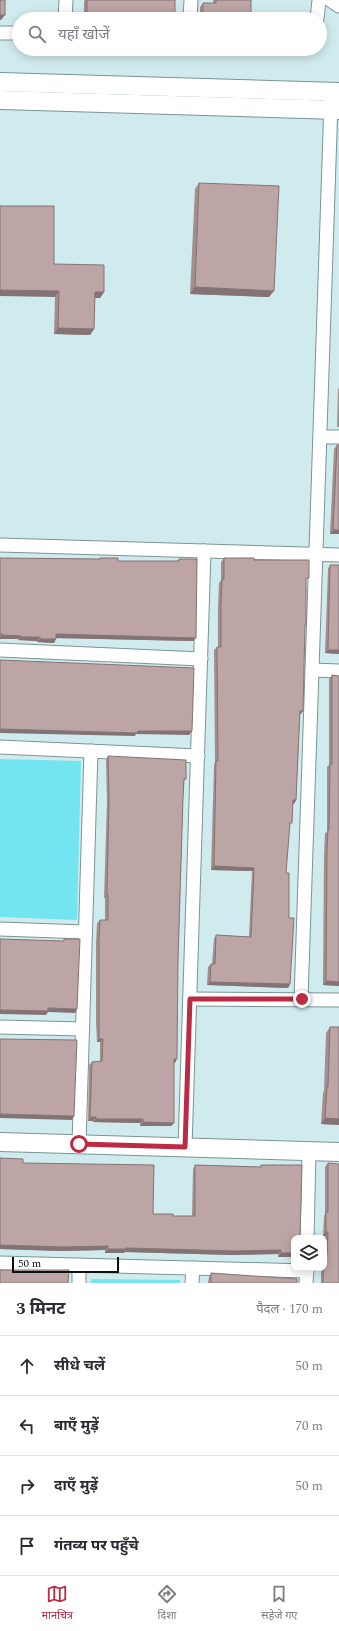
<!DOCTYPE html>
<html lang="hi">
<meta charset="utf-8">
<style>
body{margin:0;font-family:Spectral,"Noto Sans Devanagari",serif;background:#f7f7f7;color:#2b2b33}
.controls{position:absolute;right:12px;bottom:12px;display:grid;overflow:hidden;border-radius:8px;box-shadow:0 2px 10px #0003}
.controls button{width:36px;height:36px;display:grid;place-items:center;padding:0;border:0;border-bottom:1px solid #e1e1e2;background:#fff;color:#2b2b33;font:20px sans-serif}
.scale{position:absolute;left:12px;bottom:10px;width:107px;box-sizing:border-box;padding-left:4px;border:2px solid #091314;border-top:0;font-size:11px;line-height:14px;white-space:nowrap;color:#091314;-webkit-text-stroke:3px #fff;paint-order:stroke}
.stop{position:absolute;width:12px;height:12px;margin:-9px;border:3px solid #bc2b44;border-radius:50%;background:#fff}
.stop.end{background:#bc2b44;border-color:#fff;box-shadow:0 1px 4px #0008}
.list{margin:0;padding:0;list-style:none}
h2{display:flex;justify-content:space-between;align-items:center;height:52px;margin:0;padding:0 16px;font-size:17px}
h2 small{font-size:13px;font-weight:400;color:#7c7c81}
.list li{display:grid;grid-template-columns:26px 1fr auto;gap:12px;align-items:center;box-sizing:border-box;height:60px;padding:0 16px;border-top:1px solid #e1e1e2}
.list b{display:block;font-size:15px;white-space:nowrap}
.list em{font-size:13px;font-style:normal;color:#7c7c81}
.icon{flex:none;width:22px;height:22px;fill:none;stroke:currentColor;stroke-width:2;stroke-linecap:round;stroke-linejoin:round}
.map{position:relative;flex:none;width:339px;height:1283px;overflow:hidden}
.search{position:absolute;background:#fff;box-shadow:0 2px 10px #0003;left:12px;right:12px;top:12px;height:44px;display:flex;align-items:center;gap:10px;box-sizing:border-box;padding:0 14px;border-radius:22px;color:#7c7c81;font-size:15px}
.sheet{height:292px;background:#fff}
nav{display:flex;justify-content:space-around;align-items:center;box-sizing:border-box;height:56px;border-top:1px solid #e1e1e2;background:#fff;font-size:11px;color:#7c7c81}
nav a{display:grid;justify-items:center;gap:2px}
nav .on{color:#bc2b44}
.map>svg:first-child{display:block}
</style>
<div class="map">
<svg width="339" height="1283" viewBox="0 0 339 1283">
<rect width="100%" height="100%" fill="#d0ebed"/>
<!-- green -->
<g fill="#72e5f0">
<path d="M0,759l81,2 -4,159 -77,-3z"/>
<path d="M91,1279l89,1v3h-89z"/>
</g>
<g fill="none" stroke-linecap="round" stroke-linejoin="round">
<defs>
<g id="street">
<path d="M330,0l9,6"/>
<path d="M65,19l1,-19"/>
<path d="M190,19l1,-19"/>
<path d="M317,19l2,-19"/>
<path d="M0,33h19"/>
<path d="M320,437h19"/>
<path d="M0,545l339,10"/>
<path d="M0,650l201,9"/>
<path d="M312,670l27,1"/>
<path d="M0,747l198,9"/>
<path d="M0,929l85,3"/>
<path d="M190,999l149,1"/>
<path d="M301,999l30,-897"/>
<path d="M0,1027l82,2"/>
<path d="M79,1144l12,-393"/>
<path d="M185,1147l19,-596"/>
<path d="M307,1238l2,-87"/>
<path d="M0,1263l307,8"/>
<path d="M79,1283v-18"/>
<path d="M192,1283l1,-15"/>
<path d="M306,1283l1,-15"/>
</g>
<g id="secondary">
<path d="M0,82l339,10"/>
<path d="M0,100l339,10"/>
<path d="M0,1142l339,10"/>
</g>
</defs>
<!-- street casing -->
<use href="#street" stroke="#7b9496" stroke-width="15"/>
<!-- secondary casing -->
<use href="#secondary" stroke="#7b9496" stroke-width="20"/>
<!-- street -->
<use href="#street" stroke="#fff" stroke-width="13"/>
<!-- secondary -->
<use href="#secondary" stroke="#fff" stroke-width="18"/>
</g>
<!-- wall -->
<g fill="#a38d8e">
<path d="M85,0h90v19h-91v-18z"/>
<path d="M213,0h38v19h-51v-12l3,-4h10z"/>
<path d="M199,183l70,114 -79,-3 5,-105z"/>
<path d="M54,264l50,28 -4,6h-5l-1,31 -4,6 -36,-1 1,-37z"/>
<path d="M339,388v39h-2l1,-38z"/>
<path d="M337,445h2v89h-9l4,-85z"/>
<path d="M0,558l99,1 1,-1 18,3h59l2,-2 17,79 -3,3 -137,-3 -2,5 -17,-1v-1l-19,-1v-1h-18z"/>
<path d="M224,558l30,2 52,21v43l-2,2 -8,174 -2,4 -1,-1 -4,24 -3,46 4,111 -2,4 -81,-3 1,-18 3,-3h1l2,-25 2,-4 33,2 3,-66 -41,-1 3,-105 1,-3 -1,-112 3,-3h1v-40l1,-24 2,-3v-18z"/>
<path d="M330,565l9,89 -14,-1 3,-84z"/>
<path d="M332,675l7,1v310l-16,-1 1,-130 1,-22 2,-1v-65l2,-2v-86z"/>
<path d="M108,756l78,23 -2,2 -1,17 -8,265h-1v60l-3,3h-31v-3l-47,-1v-1h-5l1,-56 3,-3 8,-1v-19h-3l-1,-19v-80l1,-20 3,-3h5v-22h-1l3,-96 -1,-42z"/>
<path d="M330,1027h9v98l-18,-1 2,-31 1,-2 2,-58z"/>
<path d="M0,1158l23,5 130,51 20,2h19l1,-47 2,-4 65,2 1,-2 33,73v19h-16v-3l-46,1 -107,-3 -1,1h-19v-3l-44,1 -61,-2z"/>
<path d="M328,1163l11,120h-18v-15h3l1,-13v-19h-2l1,-20 1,-2v-47z"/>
<path d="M211,1273l86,10h-89l1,-6z"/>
</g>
<!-- shaded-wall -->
<g fill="#847374">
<path d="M0,15h5l-4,5h-1z"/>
<path d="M195,287l79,4 -5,6 -79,-3z"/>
<path d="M0,290l59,1 -4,6 -55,-1z"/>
<path d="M95,292h9l-4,6h-10z"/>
<path d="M58,328l36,1 -4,6 -36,-1z"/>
<path d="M333,530h6v4h-9z"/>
<path d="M56,634l140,4 -3,3 -139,-3z"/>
<path d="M2,635l19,1 -3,3h-18v-2z"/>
<path d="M21,637h19l-3,4 -19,-1z"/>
<path d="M40,639h16l-2,4 -17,-1z"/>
<path d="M328,650h11v4l-14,-1z"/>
<path d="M300,711h3l-2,3h-4z"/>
<path d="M0,729l138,2h54l-3,4 -53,-1 -1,2 -135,-3z"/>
<path d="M293,800h3l-2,4 -4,-1z"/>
<path d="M214,866l40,2 -2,3 -41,-1z"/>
<path d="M326,981l13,1v4l-16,-1z"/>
<path d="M210,982l80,2 -2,4 -81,-3z"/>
<path d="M48,1008l29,1 -2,4 -27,-1 -2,3 -46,-1v-4z"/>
<path d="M99,1039h4l-3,3h-3z"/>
<path d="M174,1059h3l-2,4h-4z"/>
<path d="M0,1114l74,2 -2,4 -72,-2z"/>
<path d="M90,1117h6l-3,4h-5z"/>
<path d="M325,1118l14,1v6l-18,-1z"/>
<path d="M96,1119h47l-3,4 -47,-1z"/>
<path d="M143,1122l31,1 -3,3h-31z"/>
<path d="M326,1232h2l-3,4h-2z"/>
<path d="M0,1245l108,1 -3,4 -44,1 -61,-2z"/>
<path d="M126,1248l155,2 -3,4 -46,1 -107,-3 -1,1h-19l3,-4z"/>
<path d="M281,1253h13v4h-16z"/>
</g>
<!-- building -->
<g fill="#bda4a5" stroke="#847374">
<rect x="0" y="0" width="5" height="15"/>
<rect x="87" y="0" width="88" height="19"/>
<path d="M216,0h35v19h-48v-16h13z"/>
<path d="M199,183l80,3 -5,105 -79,-4z"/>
<path d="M0,206h54v58l50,1v27h-9l-1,37 -36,-1 1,-37 -59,-1z"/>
<path d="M337,445h2v85h-6z"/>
<path d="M0,558l100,1v-1h18v3h61v-2h18l-1,79 -140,-4v5h-16v-2h-19v-1l-19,-1v-1h-2z"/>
<path d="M224,558h30v2h55v18h-3v46h-1l-2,87h-3l-4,89h-3l-1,23h-2l-4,50h3v45h5l-4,66 -80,-2 1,-18h4l1,-29 35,2 3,-69 -40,-2 2,-105h2l-1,-114h4v-44l1,-24h2z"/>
<path d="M330,565h9v85h-11z"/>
<path d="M0,660l194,8 -2,63h-54l-1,2 -137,-4z"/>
<path d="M332,675l7,1v306l-13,-1 1,-130 1,-21h1l1,-66h2z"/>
<path d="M108,756l78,4v19h-2l-1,19 -5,161 -1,100h-3v64l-31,-1v-3h-47v-2h-6l2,-55 10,-1 1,-22h-4v-100l1,-19h8v-25h-1l2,-97z"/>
<path d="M0,939l64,2v-2h16l-3,70 -29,-1v3l-48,-1z"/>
<path d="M330,1027h9v92l-14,-1 2,-31h1z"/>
<path d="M0,1039l77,1 -3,76 -74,-2z"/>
<path d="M0,1158l23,1v4l131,2 -1,49h20v2h22v-51l66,2v-2h41l-2,73h-6v15h-13v-3l-46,1 -109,-3v1h-18v-3l-44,1 -64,-2z"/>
<path d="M328,1163l11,1v119h-16l1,-28h3l1,-23h-2v-20h2z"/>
<path d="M0,1270h69l-1,13h-68z"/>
<path d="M211,1273l86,6v4h-86z"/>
</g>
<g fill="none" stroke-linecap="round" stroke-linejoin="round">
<!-- route -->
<path stroke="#bc2b44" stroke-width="5" d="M79,1144l106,3 5,-148h112"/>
</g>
</svg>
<div class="controls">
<button><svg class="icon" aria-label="layers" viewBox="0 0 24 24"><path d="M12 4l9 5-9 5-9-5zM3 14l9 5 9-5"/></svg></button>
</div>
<div class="scale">50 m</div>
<div class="stop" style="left:79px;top:1144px"></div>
<div class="stop end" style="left:302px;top:999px"></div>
<div class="search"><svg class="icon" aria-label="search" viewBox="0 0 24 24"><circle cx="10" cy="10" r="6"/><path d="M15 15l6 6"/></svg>यहाँ खोजें</div>
</div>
<section class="sheet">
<h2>3 मिनट<small>पैदल · 170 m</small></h2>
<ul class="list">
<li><svg class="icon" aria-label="ahead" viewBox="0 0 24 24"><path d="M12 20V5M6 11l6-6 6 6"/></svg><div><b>सीधे चलें</b></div><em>50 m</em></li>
<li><svg class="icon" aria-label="left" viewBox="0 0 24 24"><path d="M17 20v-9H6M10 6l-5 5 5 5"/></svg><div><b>बाएँ मुड़ें</b></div><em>70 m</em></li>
<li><svg class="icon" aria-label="right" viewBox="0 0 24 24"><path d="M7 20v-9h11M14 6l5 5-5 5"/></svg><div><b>दाएँ मुड़ें</b></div><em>50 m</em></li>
<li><svg class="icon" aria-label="arrive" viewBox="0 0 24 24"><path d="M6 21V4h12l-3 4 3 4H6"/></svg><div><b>गंतव्य पर पहुँचे</b></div></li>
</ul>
</section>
<nav>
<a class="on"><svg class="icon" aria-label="map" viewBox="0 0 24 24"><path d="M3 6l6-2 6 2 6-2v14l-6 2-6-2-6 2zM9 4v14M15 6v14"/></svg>मानचित्र</a>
<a><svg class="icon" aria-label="directions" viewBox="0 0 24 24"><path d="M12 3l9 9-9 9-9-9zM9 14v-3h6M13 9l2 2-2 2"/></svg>दिशा</a>
<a><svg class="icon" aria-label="saved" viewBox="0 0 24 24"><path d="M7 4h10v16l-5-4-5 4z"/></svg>सहेजे गए</a>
</nav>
